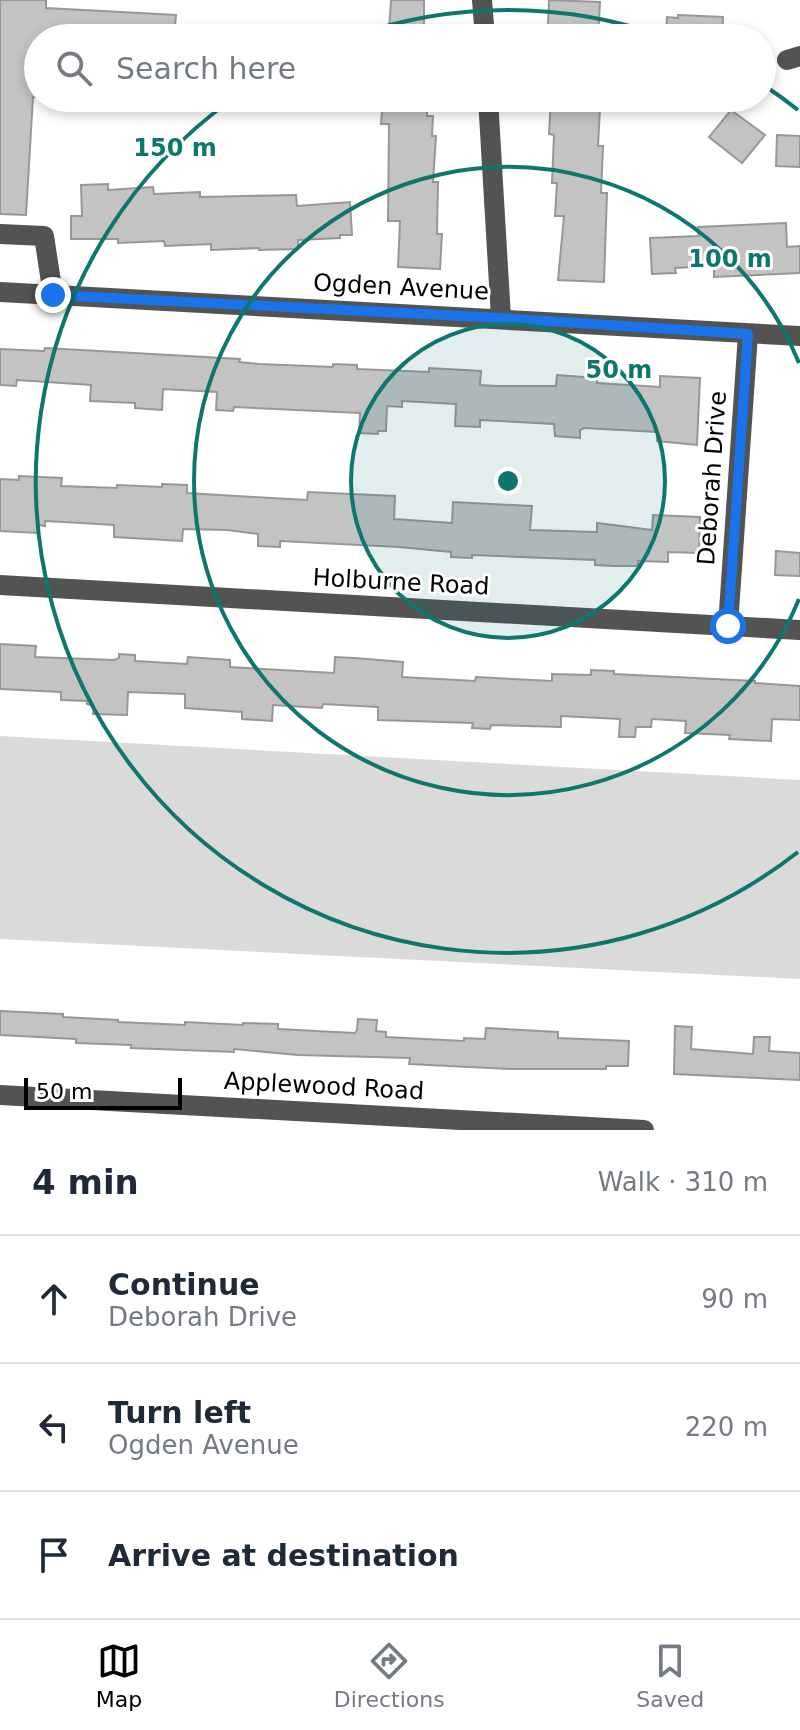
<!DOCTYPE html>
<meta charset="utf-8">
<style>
body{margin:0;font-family:"DejaVu Sans",sans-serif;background:#f2f2f3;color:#1f2937}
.scale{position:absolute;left:24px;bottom:20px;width:158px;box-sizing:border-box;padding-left:8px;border:4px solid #000;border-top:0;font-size:22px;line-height:28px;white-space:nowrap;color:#000;-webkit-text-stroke:6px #fff;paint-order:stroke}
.stop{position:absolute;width:24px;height:24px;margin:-18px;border:6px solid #1a73e8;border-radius:50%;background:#fff}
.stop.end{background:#1a73e8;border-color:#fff;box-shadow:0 2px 8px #0008}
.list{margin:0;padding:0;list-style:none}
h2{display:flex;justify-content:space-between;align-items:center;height:104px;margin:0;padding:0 32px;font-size:34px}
h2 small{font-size:26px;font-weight:400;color:#747a83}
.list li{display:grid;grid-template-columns:52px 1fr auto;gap:24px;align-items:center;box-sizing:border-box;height:128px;padding:0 32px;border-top:2px solid #e0e1e3}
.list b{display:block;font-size:30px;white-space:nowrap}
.list p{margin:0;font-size:26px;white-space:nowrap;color:#747a83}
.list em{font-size:26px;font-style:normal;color:#747a83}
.icon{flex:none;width:44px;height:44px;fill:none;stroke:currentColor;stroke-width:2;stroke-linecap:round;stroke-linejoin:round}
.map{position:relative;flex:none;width:800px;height:1130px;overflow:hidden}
.search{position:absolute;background:#fff;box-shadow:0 4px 12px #0003;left:24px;right:24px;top:24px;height:88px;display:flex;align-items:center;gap:20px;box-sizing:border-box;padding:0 28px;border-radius:44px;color:#747a83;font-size:30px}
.sheet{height:488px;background:#fff}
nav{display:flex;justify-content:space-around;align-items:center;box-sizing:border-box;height:112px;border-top:2px solid #e0e1e3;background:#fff;font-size:22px;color:#747a83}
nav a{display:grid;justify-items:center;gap:4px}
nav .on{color:#000}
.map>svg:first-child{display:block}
</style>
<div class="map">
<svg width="800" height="1130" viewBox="0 0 800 1130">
<rect width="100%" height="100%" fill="#fff"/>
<!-- green -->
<path fill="#dadada" d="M0,736l800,44v199l-800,-40z"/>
<!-- building -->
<g fill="#c3c3c3" stroke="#979797" stroke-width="2">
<path d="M0,0h46v8l130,7 -2,23h-136v59h-5l-7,118 -26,-1z"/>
<path d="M391,0h33v33l-35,-1z"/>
<path d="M549,0l51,2 -2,36h-28l1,-12 -23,-1z"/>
<path d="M678,15l45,2 -1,21h-56l1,-21 11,1z"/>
<path d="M383,98h44v18h6l-1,20h4l-3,46h5l-1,52h5l-2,35 -42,-2 2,-46h-12l1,-97h-8z"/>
<path d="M551,98h23v9l26,1 -2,38h5l-2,47h6l-3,89 -46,-2 6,-64h-9l2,-33h-5l2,-48 -5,-1z"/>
<path d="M731,110l34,25 -23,28 -33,-26z"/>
<path d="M777,135l23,1v31l-24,-1z"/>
<path d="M108,184v6l45,-3 1,7 46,-2v5l96,-2 1,11 53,-4 2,33h-12v3l-42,2v9l-39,1v-2l-48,2v-6l-46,2 -1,-5 -46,2v-4h-47v-23h11l-1,-31z"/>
<path d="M786,223l1,24 13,-1v27l-86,4v-11l-39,2 1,5 -24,1 -2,-36 49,-2 -1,-9z"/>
<path d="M45,348l195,11 -1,3 20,2 74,3v-3l24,1v4l72,3v-4l52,3 -1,14 17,1h59l1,-11 40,3v5l63,4v-11l40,2 -3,67 -40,-4v-9l-73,-4 -4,2v8l-25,-2 -1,-12 -74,-4v7l-25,-1 1,-22 -54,-3v6l-15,-1 -1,25h-8v3l-19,-1 1,-20 -126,-6 -1,4 -17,-1 1,-18 -54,-3 -1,21 -27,-2v-5l-45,-2 1,-16 -74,-5 -1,6 -16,-1v-36l44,2z"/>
<path d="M19,476l43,2 -1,8 56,2v-3l45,2v-3l25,1v8l66,4 54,3 1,-8 87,4 -1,23 58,4 1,-21 79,4 -2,24 67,2v-9l55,7 1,-15 47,2 -1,36 -31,-1v10l-30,-1v5h-24l-19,-1v-5l-123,-5v3l-21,-1v-5l-52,-5 -119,-6v6l-22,-1v-12l-31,-4 -44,-1 -1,12 -68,-4v-12l-32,-2 -37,-2v5l-7,-1v8l-38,-2v-52l19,1z"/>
<path d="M776,551l24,2v23l-25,-1z"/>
<path d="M0,644l36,2 -1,11 79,3 5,-2v-4l16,1v6l52,3 1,-7 42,3v7l104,6 1,-16 20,1 48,4 -1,15 73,4 1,-4 76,4v-7l39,1v-5l23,1v3l141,7v2l45,3v34l-28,-1 -1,22 -42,-2 1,-4 -45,-2 1,-12 -34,-2 -1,8h-15l-1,10h-16l1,-18 -59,-3v11l-70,-2 -1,4 -18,-1 1,-5 -95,-3v-13l-55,-3 -1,4 -49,-3 -1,16 -30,-2v-7l-57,-4v-14l-57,-2 -1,23 -34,-1 1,-8 -7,-2v-3l-26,-1v-8l-61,-3z"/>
<path d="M0,1011l63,3v3l55,3v2l67,3v-3l58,3v-2l35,1v5l77,4 2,-3 1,-11 19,1 -1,11 10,1v5l78,4v-3l21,1 1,-11 72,4v6l71,3 -1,25h-22v3h-94l-103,-5 1,-6 -112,-3 -64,-6v3l-103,-4v-3l-55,-2v-4l-76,-4z"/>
<path d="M675,1026l17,1 -1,22 62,5 1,-17h16l-1,14 31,2v27l-126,-6z"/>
</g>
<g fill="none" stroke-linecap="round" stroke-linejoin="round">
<!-- minor -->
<g stroke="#535353" stroke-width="20">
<path d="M482,0l3,38"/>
<path d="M787,60l13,-4"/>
<path d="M488,98l13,220"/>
<path d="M0,234l44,2 9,59"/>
<path d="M0,292l800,44"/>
<path d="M0,585l800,45"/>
<path d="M728,626l20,-292"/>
<path d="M0,1095l644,35"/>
</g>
</g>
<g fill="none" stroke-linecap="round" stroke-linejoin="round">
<!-- route -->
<path stroke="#1a73e8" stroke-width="10" d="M53,295l448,23 247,16 -20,292"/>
</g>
<!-- distance rings -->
<circle cx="508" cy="481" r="157" fill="#0f766e" fill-opacity=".12"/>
<g fill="none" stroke="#0f766e" stroke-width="4">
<circle cx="508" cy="481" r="157"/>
<path d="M799 599A314 314 0 1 1 799 363"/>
<path d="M798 852A471 471 0 1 1 231 100M351 37A471 471 0 0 1 665 37M765 86A471 471 0 0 1 798 110"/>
</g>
<g text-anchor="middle" stroke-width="6" stroke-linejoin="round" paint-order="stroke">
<!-- street labels -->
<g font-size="24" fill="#000" stroke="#fff">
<text transform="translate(401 287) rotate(3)" y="8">Ogden Avenue</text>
<text transform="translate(712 478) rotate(-86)" y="8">Deborah Drive</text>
<text transform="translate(401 582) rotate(3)" y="8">Holburne Road</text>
<text transform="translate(324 1086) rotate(3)" y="8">Applewood Road</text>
</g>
</g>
<circle cx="508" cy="481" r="12" fill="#0f766e" stroke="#fff" stroke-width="4"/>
<g font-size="24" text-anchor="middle" font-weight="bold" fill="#0f766e" stroke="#fff" stroke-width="6" stroke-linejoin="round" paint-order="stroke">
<text x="175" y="156">150 m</text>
<text x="730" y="267">100 m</text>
<text x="619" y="378">50 m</text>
</g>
</svg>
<div class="scale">50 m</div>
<div class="stop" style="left:728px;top:626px"></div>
<div class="stop end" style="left:53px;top:295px"></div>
<div class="search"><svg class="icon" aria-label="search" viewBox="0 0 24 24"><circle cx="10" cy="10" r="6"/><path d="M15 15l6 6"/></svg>Search here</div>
</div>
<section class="sheet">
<h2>4 min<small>Walk · 310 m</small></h2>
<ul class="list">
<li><svg class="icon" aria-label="ahead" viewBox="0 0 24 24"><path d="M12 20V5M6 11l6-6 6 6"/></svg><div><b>Continue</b><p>Deborah Drive</p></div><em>90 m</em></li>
<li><svg class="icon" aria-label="left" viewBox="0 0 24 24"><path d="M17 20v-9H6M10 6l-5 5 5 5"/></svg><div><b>Turn left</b><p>Ogden Avenue</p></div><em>220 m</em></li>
<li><svg class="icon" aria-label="arrive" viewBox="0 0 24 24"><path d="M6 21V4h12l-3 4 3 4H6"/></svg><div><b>Arrive at destination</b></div></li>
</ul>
</section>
<nav>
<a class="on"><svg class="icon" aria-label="map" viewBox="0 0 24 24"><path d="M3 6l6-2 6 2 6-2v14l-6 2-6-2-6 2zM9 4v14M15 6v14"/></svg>Map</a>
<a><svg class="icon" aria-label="directions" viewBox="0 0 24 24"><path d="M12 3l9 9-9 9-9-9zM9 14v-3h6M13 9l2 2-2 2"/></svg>Directions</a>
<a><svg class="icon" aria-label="saved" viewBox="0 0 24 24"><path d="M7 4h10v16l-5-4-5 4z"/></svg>Saved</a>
</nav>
